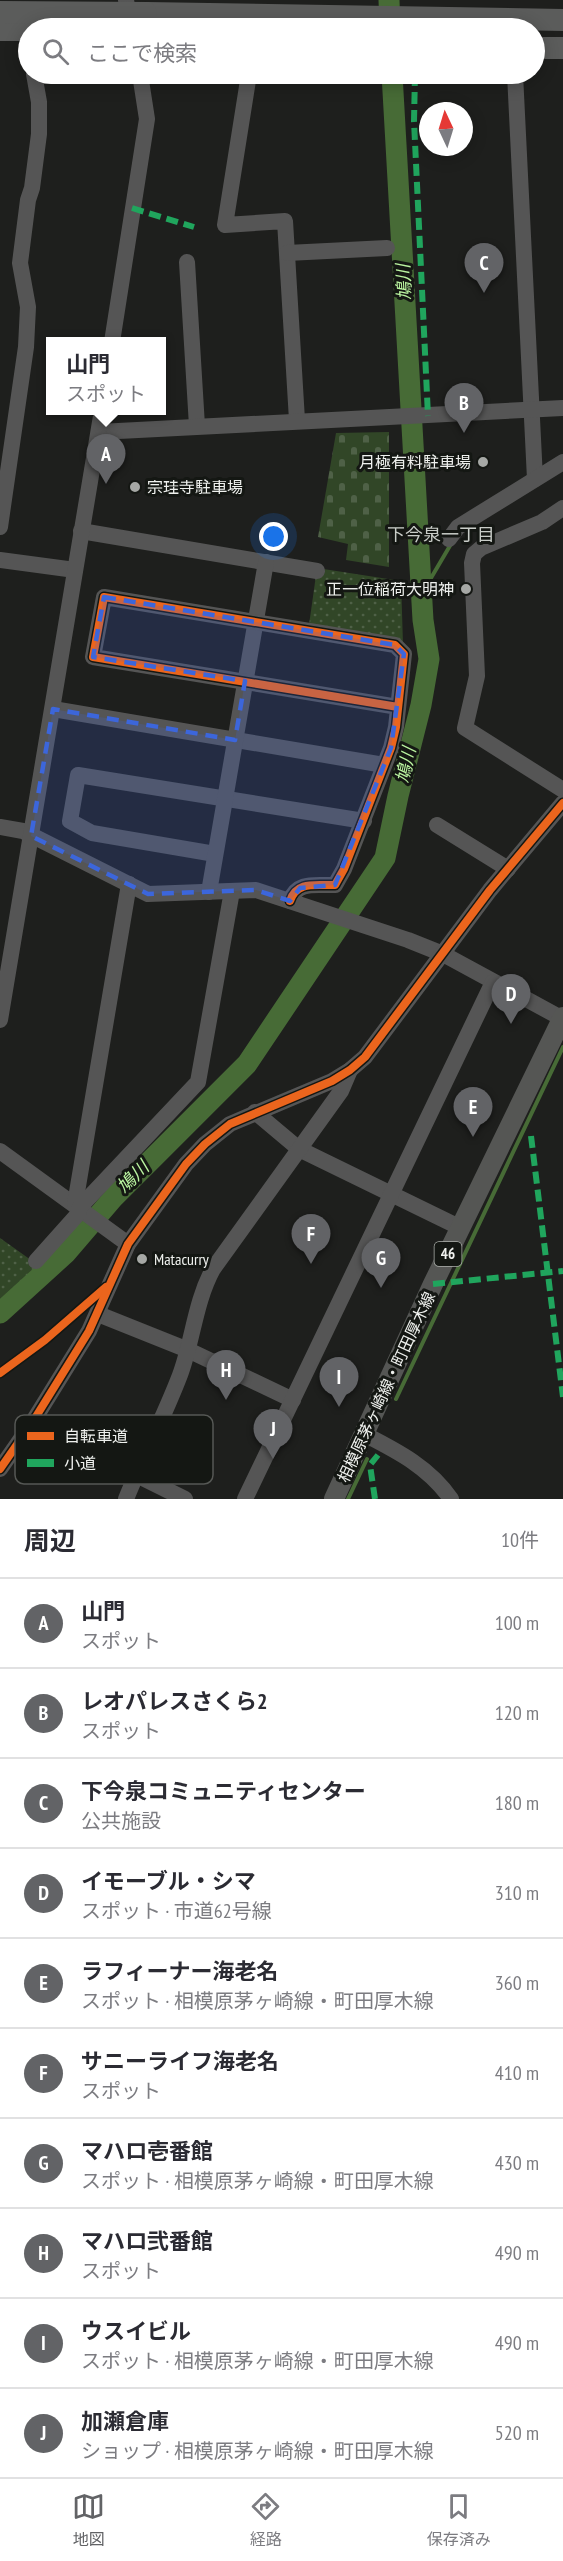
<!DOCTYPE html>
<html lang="ja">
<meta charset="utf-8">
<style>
body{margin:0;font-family:"PT Sans Narrow","Noto Sans JP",sans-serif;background:#f7f7f7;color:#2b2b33}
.compass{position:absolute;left:419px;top:102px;width:54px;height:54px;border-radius:50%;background:#fff;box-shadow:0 3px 15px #0003;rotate:356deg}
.you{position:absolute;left:274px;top:537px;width:21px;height:21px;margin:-15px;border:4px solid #fff;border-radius:50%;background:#1a73e8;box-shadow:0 0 0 9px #1a73e833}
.badge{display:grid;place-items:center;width:39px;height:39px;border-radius:50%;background:#626366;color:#fff;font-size:20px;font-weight:700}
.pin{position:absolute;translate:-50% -50px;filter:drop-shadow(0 2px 3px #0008)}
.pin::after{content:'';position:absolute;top:32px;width:21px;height:18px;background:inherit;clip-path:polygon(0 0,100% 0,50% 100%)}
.popup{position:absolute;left:46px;top:337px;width:120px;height:78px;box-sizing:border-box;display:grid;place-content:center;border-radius:0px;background:#fff;filter:drop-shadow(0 2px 4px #0005);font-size:20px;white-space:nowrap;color:#7c7c81}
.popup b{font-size:22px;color:#2b2b33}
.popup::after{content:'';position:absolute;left:50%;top:100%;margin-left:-12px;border:12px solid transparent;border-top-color:#fff}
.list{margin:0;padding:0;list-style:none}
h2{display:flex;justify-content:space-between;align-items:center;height:78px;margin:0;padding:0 24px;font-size:26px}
h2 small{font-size:20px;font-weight:400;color:#7c7c81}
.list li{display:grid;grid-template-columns:39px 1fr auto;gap:18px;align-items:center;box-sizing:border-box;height:90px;padding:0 24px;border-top:2px solid #e1e1e2}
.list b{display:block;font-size:22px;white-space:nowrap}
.list p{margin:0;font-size:20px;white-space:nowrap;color:#7c7c81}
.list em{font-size:20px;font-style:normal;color:#7c7c81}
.icon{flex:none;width:33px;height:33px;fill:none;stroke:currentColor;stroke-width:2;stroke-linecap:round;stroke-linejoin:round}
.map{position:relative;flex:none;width:563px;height:1499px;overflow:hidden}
.search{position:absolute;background:#fff;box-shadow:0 3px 15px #0003;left:18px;right:18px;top:18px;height:66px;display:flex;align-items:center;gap:15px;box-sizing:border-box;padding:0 21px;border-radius:33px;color:#7c7c81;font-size:22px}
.sheet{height:978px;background:#fff}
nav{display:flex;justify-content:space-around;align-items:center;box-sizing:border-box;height:84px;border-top:2px solid #e1e1e2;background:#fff;font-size:16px;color:#7c7c81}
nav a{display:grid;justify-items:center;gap:3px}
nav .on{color:#626366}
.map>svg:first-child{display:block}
</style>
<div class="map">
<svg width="563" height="1499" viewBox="0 0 563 1499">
<defs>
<pattern id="cemetery-stones" width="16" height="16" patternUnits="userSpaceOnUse" patternTransform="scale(1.5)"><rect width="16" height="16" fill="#314627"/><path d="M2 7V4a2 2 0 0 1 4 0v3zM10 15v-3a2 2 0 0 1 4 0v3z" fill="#4f6147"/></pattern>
<pattern id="park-dots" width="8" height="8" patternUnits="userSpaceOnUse" patternTransform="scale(1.5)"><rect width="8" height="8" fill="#314627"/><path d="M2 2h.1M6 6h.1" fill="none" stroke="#4f6147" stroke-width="1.8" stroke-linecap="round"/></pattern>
</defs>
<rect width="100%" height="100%" fill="#1e1f1d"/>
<!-- cemetery -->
<path fill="url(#cemetery-stones)" d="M389,432v135l-43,-7 2,-16 -30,-7 18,-104z"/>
<!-- park -->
<g fill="url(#park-dots)">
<path d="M317,568l84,13 2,64 -94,-20z"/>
<path d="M0,1238l38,27 -38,39z"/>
</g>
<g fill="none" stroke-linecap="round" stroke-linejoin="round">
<!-- stream -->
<g stroke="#476b36" stroke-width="4">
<path d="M421,595l30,-51"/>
<path d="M396,1399l167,-352"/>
<path d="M348,1499l19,-40"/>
</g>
<!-- river -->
<g stroke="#476b36" stroke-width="21">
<path d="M389,0l1,28"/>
<path d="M0,1313l66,-60 48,-56 133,-133 138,-206 13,-62 23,-91 8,-46 -6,-39 -31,-546"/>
</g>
<!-- minor -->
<g stroke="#555" stroke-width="16">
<path d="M126,0l5,28"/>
<path d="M249,74l-24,151 60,-4 12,199"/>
<path d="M515,74l20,405"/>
<path d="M287,253l100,-5"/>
<path d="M187,262l10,164"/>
<path d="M112,342l35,-223 -7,-45"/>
<path d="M99,432l464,-24"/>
<path d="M563,508l-21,14 -61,26 -7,6 -2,9 5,113 -12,52 98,62"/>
<path d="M0,527l26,-180 2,-40 -8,-44 8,-63 4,-12 7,-54v-32l-5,-28"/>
<path d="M81,531l236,40"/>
<path d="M449,539l9,-12 105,-65"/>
<path d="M0,560l75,10"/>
<path d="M53,709l331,56"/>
<path d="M437,825l71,44"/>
<path d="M0,827l23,4 125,63 108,-4 152,50 35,14 120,65"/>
<path d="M215,854l-123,-21 -22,-12 8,-46 286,46"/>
<path d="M209,892l57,-330"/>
<path d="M290,901c7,-21 27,-15 45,-16l9,-16 47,-121 5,-21 8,-73 -9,-9 -291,-48 -11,60 305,50"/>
<path d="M0,1020l102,-610"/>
<path d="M255,1112l44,37 162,79"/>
<path d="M0,1151l128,93"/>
<path d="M75,1204l54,-320"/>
<path d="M36,1261l42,-47 2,-7 118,-125 34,-191"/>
<path d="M98,1314l90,36 105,50"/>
<path d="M32,1423l153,76"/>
<path d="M364,1434c33,17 65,33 87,65"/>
<path d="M0,1469l32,-46 57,-92 39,-87 58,-80 19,-20 25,-20 102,-43 18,-11 15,-13 125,-167 73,-87"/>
<path d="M126,1499c17,-42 38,-82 54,-124 13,-35 15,-73 33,-106l128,-178 9,-21"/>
<path d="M245,1499l248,-517"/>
</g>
<!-- major -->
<path stroke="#555654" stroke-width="20" d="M334,1499l99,-215 130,-267"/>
<!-- highway -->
<g stroke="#5b5c5b" stroke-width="22">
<path d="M146,13l417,7"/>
<path d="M0,30h28"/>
<path d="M534,48h29"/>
</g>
<!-- highway-bridge -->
<path stroke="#5b5c5b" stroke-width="22" d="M0,12l146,1"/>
<!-- quiet -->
<g stroke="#20a55d" stroke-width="6" stroke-dasharray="12 6" stroke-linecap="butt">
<path d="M415,74l-1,47 14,295"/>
<path d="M132,208l62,19"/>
<path d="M531,1136l32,261"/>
<path d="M433,1284l130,-13"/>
<path d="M375,1499l-5,-34 8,-10"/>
</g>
<defs>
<g id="cycleway">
<path d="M290,901c7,-21 27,-15 45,-16l9,-16 47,-121 5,-21 8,-73 -9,-9 -291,-48 -11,60 305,50"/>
<path d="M0,1373l45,-33 61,-53"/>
<path d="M0,1469l32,-46 57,-92 39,-87 58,-80 19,-20 25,-20 102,-43 18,-11 15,-13 125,-167 73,-87"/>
</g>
</defs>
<!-- cycleway casing -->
<use href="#cycleway" stroke="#141713" stroke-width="11"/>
<!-- cycleway -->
<use href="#cycleway" stroke="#eb651d" stroke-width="8"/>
</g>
<!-- marked area -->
<path fill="#3c66db" fill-opacity="0.2" stroke="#3c66db" stroke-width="4.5" stroke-dasharray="12 8" stroke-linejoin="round" d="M104,597l291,48 9,9 -13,94 -56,137 -35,3 -10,13 -34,-11 -108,4 -117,-58 22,-127 182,31 10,-59 -152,-24z"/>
<!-- markers -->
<g fill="#a6a8a5" stroke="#141713" stroke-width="2">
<circle cx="483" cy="462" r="6"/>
<circle cx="135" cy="487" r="6"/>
<circle cx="466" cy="589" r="6"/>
<circle cx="142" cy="1259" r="6"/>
</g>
<g text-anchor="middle" stroke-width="6" stroke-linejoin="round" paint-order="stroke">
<!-- shield labels -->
<rect fill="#141713" stroke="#adb0ac" stroke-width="1.5" x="434.5" y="1242" width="27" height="24" rx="4.5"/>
<g font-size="15" font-weight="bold" fill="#eff1ee">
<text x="448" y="1259">46</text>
</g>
<!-- poi labels -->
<g font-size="16" fill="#eff1ee" stroke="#141713" text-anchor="end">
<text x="471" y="468">月極有料駐車場</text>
<text x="147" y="493" text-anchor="start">宗珪寺駐車場</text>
<text x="454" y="595">正一位稲荷大明神</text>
<text x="154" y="1265" text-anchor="start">Matacurry</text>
</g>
<!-- street labels -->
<g font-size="16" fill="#eff1ee" stroke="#141713">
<text transform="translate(386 1387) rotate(-65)" y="6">相模原茅ヶ崎線・町田厚木線</text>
</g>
<!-- water labels -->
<g font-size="18" font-style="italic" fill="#bbf5a1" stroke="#141713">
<text transform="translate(404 282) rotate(-93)" y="6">鳩川</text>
<text transform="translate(406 765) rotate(-78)" y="6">鳩川</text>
<text transform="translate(133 1177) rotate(-45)" y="6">鳩川</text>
</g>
<!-- neighbourhood labels -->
<g font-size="18" fill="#c9cdc8" stroke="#141713">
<text x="441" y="541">下今泉一丁目</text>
</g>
</g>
<!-- legend -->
<rect x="15" y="1415" width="198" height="69" rx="9" fill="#141713" stroke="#565855" stroke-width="1.5"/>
<rect x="27" y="1432" width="27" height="8" fill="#eb651d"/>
<rect x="27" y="1459" width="27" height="8" fill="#20a55d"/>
<g font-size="16" fill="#eff1ee">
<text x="64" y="1442">自転車道</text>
<text x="64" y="1469">小道</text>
</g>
</svg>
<svg class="compass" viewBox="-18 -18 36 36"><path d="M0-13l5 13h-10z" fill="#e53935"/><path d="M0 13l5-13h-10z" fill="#7c7c81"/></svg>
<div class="you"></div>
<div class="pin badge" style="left:106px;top:484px">A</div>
<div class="popup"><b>山門</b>スポット</div>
<div class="pin badge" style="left:464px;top:433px">B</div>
<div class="pin badge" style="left:484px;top:293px">C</div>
<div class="pin badge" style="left:511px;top:1024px">D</div>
<div class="pin badge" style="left:473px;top:1137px">E</div>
<div class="pin badge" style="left:311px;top:1264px">F</div>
<div class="pin badge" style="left:381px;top:1288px">G</div>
<div class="pin badge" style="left:226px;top:1400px">H</div>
<div class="pin badge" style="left:339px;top:1407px">I</div>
<div class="pin badge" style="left:273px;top:1459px">J</div>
<div class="search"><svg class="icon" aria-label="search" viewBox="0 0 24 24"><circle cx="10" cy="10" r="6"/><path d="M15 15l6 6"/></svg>ここで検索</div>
</div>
<section class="sheet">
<h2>周辺<small>10件</small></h2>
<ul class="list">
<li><span class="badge">A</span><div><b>山門</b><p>スポット</p></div><em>100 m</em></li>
<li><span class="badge">B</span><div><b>レオパレスさくら2</b><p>スポット</p></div><em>120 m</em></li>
<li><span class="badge">C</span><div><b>下今泉コミュニティセンター</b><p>公共施設</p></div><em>180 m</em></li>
<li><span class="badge">D</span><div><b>イモーブル・シマ</b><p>スポット · 市道62号線</p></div><em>310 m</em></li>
<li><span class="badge">E</span><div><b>ラフィーナー海老名</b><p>スポット · 相模原茅ヶ崎線・町田厚木線</p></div><em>360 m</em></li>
<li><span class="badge">F</span><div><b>サニーライフ海老名</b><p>スポット</p></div><em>410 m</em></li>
<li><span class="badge">G</span><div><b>マハロ壱番館</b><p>スポット · 相模原茅ヶ崎線・町田厚木線</p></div><em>430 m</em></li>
<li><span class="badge">H</span><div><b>マハロ弐番館</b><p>スポット</p></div><em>490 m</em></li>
<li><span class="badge">I</span><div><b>ウスイビル</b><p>スポット · 相模原茅ヶ崎線・町田厚木線</p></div><em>490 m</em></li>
<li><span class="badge">J</span><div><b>加瀬倉庫</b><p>ショップ · 相模原茅ヶ崎線・町田厚木線</p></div><em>520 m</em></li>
</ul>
</section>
<nav>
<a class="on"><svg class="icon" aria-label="map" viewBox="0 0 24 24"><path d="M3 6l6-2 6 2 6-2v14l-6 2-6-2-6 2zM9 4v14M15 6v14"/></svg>地図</a>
<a><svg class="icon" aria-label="directions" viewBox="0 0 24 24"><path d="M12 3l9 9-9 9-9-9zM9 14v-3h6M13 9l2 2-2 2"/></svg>経路</a>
<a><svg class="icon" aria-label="saved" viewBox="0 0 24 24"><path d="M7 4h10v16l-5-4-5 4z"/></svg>保存済み</a>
</nav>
